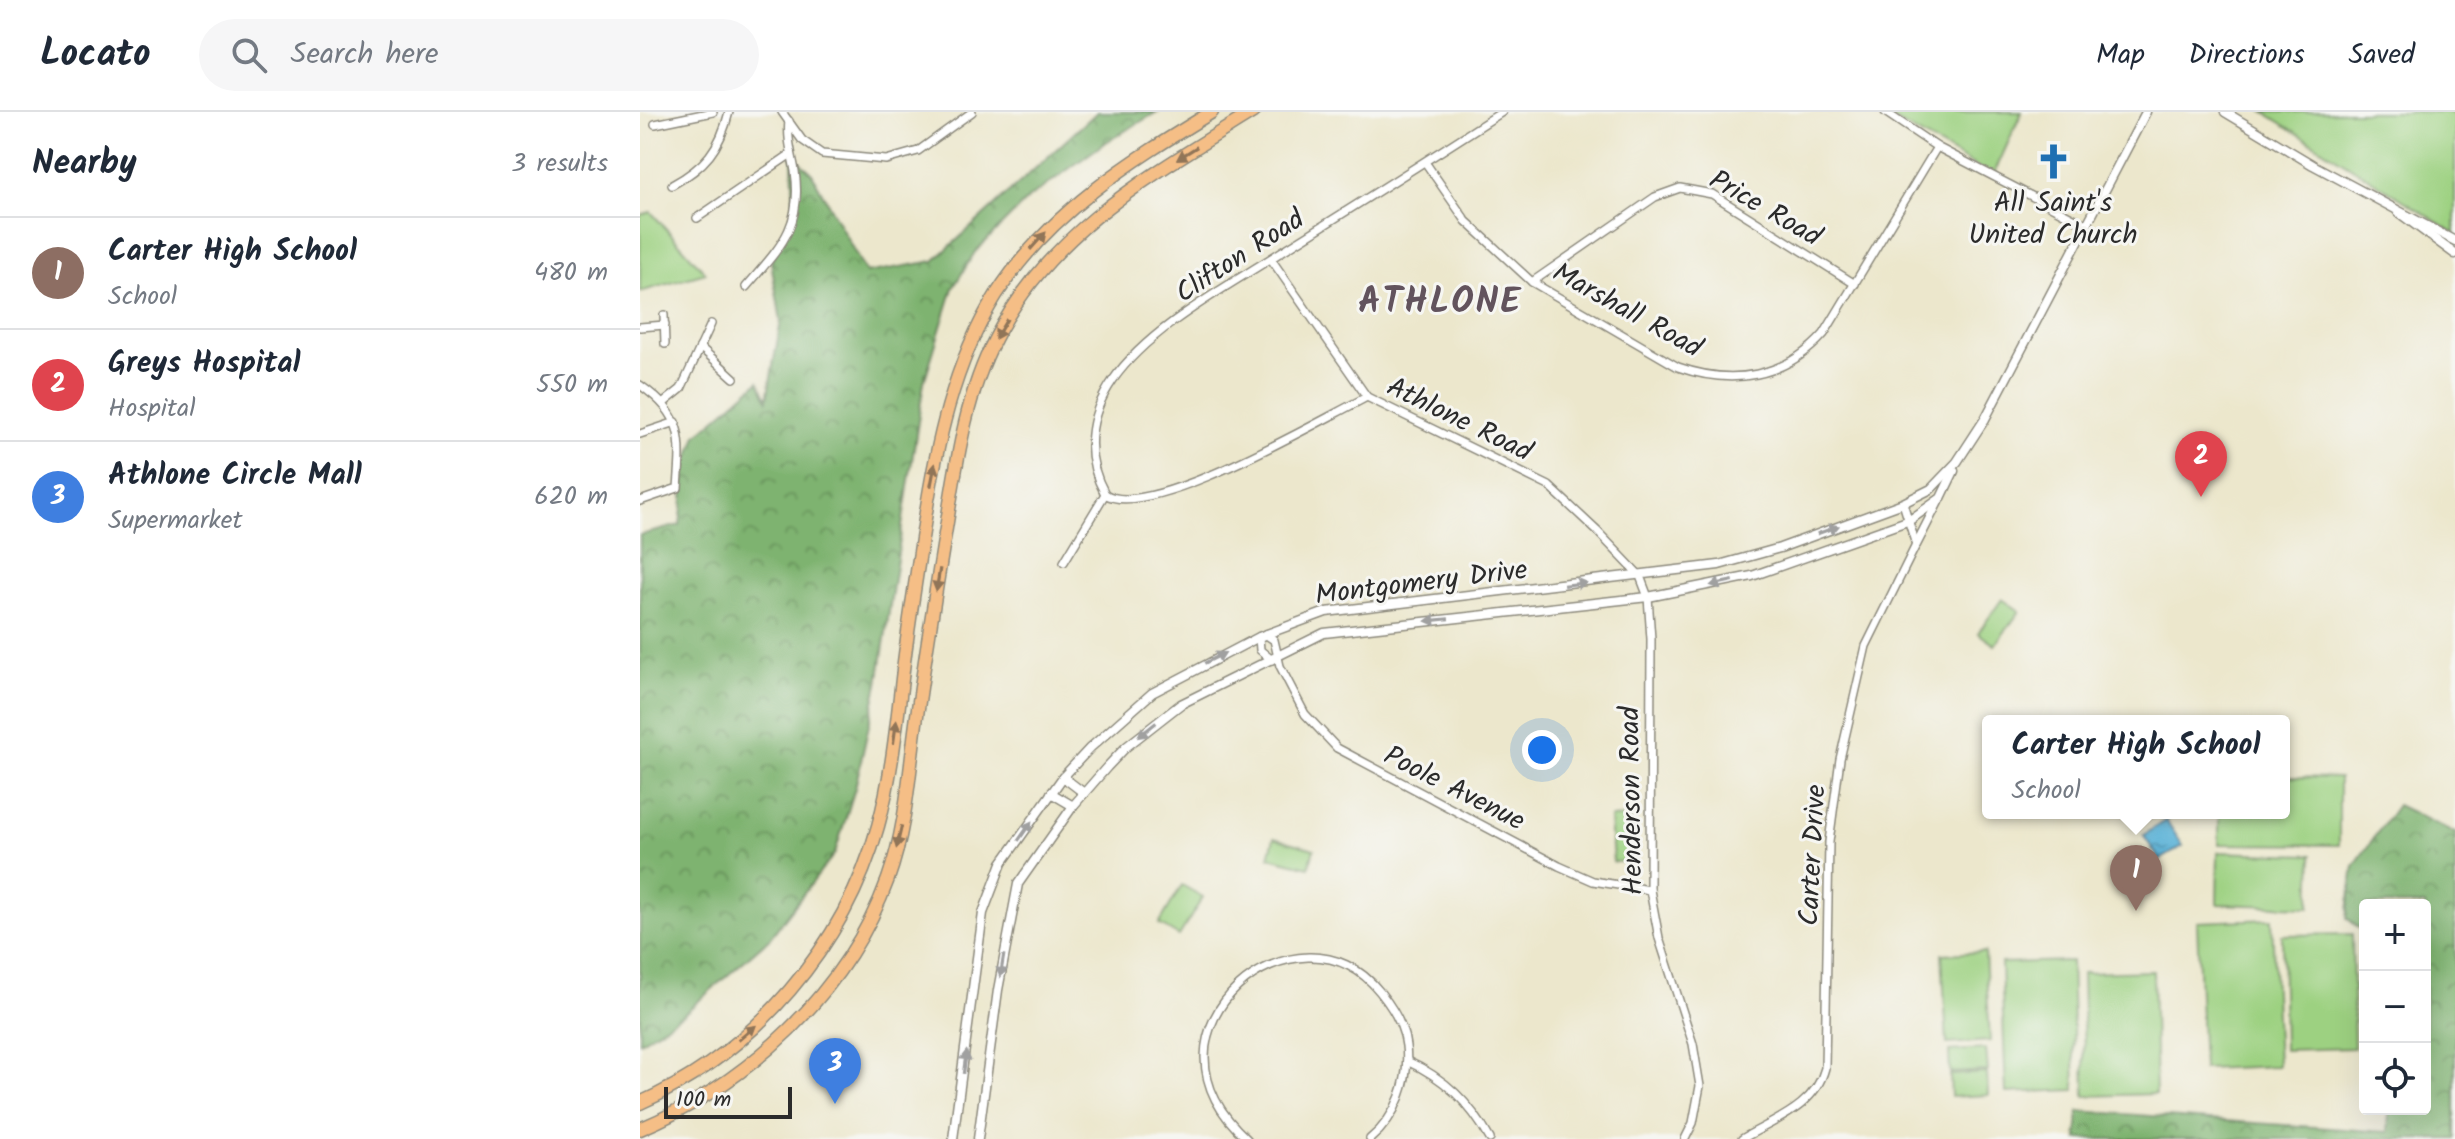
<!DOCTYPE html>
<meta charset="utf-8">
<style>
body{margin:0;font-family:Kalam,sans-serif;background:#f6f6f7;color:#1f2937}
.controls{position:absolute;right:24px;bottom:24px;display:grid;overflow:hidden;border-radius:8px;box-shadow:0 8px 32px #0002}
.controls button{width:72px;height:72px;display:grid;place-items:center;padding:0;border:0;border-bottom:2px solid #e0e1e3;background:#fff;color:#1f2937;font:40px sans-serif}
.scale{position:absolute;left:24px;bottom:20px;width:128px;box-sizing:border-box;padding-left:8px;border:4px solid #2b2b2b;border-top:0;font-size:22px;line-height:28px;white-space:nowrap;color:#2b2b2b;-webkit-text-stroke:6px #f6f6f2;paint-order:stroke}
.you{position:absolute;left:902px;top:638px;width:28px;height:28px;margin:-20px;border:6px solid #fff;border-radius:50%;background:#1a73e8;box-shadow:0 0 0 12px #1a73e833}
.badge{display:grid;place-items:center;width:52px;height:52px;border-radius:50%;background:#b45309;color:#fff;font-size:26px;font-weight:700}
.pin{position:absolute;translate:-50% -66px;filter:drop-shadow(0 2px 4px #0008)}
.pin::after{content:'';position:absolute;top:42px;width:28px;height:24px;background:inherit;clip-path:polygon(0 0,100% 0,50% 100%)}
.popup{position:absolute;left:1342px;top:603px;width:308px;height:104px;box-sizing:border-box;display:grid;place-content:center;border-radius:8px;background:#fff;filter:drop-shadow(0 2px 6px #0005);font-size:26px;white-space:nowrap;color:#747a83}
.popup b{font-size:30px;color:#1f2937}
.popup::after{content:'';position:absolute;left:50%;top:100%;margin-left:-16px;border:16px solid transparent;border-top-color:#fff}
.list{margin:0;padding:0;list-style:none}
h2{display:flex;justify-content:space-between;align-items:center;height:104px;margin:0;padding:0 32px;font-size:34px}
h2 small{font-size:26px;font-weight:400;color:#747a83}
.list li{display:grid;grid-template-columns:52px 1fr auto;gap:24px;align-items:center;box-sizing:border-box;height:112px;padding:0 32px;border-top:2px solid #e0e1e3}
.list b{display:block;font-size:30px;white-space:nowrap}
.list p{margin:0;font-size:26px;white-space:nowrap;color:#747a83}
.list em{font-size:26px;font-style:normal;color:#747a83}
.icon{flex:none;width:44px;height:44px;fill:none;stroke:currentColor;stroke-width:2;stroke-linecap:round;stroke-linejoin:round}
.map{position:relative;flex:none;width:1815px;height:1027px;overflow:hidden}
header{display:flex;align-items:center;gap:48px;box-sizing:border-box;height:112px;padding:0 40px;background:#fff;border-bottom:2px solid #e0e1e3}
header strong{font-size:38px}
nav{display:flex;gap:44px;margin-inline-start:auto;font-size:28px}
.search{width:560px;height:72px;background:#f6f6f7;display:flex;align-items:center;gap:20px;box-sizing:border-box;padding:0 28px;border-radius:44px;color:#747a83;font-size:30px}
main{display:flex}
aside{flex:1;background:#fff}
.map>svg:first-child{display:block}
</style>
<header>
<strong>Locato</strong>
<div class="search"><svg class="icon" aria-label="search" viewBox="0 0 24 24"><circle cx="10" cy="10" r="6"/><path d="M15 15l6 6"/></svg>Search here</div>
<nav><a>Map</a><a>Directions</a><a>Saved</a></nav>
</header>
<main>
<aside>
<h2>Nearby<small>3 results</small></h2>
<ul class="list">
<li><span class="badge" style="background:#8d6e63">1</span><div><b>Carter High School</b><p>School</p></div><em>480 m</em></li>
<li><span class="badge" style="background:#e0444e">2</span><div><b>Greys Hospital</b><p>Hospital</p></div><em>550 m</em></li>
<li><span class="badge" style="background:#3f7fe0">3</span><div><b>Athlone Circle Mall</b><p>Supermarket</p></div><em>620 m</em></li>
</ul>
</aside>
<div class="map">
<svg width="1815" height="1027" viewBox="0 0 1815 1027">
<defs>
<pattern id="forest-crowns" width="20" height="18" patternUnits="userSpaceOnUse" patternTransform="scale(2)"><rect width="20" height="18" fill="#7eb36f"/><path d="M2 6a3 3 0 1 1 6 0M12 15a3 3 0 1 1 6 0" fill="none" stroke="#67925b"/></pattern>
<pattern id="water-ripples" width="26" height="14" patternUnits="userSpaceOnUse" patternTransform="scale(2)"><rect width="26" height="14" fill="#5bb2d7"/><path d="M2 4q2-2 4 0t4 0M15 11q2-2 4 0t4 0" fill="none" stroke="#4b91af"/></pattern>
</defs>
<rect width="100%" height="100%" fill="#f6f6f2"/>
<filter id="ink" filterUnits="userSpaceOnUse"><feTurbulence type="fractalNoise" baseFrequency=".0125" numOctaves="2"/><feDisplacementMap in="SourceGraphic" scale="16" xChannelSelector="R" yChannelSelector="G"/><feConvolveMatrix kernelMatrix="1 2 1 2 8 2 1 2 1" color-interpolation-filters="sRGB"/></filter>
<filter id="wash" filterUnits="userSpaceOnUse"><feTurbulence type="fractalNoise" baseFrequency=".006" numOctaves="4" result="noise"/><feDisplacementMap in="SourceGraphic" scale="32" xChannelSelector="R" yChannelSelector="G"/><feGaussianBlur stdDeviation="1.8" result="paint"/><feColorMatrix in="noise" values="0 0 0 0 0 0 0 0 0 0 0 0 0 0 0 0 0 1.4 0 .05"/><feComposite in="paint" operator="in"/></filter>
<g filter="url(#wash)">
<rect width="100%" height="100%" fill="#ece7cc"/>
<!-- green -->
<g fill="#9dd181" stroke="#647e56" stroke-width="2">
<path d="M1256,0h126l-29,64 -102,-58z"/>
<path d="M1624,0h191v121z"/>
<path d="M11,100l55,61 -66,19v-77z"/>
<path d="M1362,487l18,12 -25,34 -17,-12z"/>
<path d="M1644,665l55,1v67l-120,-1v-31h65z"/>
<path d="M990,705l3,44 -20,1 -3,-44z"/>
<path d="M634,726l40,11 -5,18 -40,-10z"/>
<path d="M1578,740l94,3 -2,52 -93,-3z"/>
<path d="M542,773l21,12 -24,39 -20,-12z"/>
<path d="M1632,807l6,147 -75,3 -6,-147z"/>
<path d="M1712,822l2,114 -70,2 -2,-115z"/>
<path d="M1345,840l5,89 -43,3 -5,-90z"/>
<path d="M1431,849l4,129 -69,3 -5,-130z"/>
<path d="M1513,859l3,123 -71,2 -3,-123z"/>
<path d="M1346,937l2,22 -38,2 -1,-22z"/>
<path d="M1347,961l1,22 -37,2 -1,-22z"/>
</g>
<!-- forest -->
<g fill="url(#forest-crowns)" stroke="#546f4d" stroke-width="2">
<path d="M457,0h60l-54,32 -74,54 -54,54 -22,36 -29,94 -46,302 -23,104 -20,65 -66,86 -83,73 -46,30v-507l40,-10 7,-61 10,-29 62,-54 8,18 14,-78 -10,-59 23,-53 -2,-54 19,17 55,101 68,-12z"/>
<path d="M1757,693l58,28v306h-378l2,-28 309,21 1,-23h36v-204h-60v28l-18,-15 7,-52z"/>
</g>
<!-- water -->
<path fill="url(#water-ripples)" stroke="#436e81" stroke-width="2" d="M1526,708l17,26 -23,14 -17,-25z"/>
</g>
<g filter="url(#ink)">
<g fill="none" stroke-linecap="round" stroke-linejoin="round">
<defs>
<g id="minor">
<path d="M142,0l20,28 20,14 64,6 32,-9 54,-39"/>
<path d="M1245,0l52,35 150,78"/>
<path d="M15,12l58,-12"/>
<path d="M785,50l41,59 66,61 146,85c54,19 107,11 146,-33l113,-187"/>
<path d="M32,73c33,-18 48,-36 57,-73"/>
<path d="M57,106l94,-64"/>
<path d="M631,147l96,138 182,89 48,45 43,45 8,21 3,42 -1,251 9,48 34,106 7,42 -7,37 -8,16"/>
<path d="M892,170l123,-85 25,-9 32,6 143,90"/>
<path d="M106,175c34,-40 57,-60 49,-116 -3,-17 -8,-32 -6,-50"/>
<path d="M24,203l1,29"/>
<path d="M0,215l25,-2"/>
<path d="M60,235l34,31"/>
<path d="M0,273c44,31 42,52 38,103l-38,13"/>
<path d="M727,285c-47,23 -219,125 -262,97 -21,-38 -17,-78 8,-114 37,-53 114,-93 168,-128 74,-46 148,-93 221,-140"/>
<path d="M25,290l16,-13 30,-65"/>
<path d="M0,322l36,-12"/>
<path d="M424,450l41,-68"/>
<path d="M625,522l9,6 6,26 25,48 32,34 222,118 34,15 57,9"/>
<path d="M619,525l1,13 12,10"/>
<path d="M767,949c38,17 63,42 83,78"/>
<path d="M607,1027c-122,-109 53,-248 133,-147 13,16 24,34 26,54 4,34 -9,71 -36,93"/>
<path d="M1102,1027c32,-19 73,-32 83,-71l4,-226 11,-83 26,-113 50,-101 -13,-42"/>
</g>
<g id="tertiary">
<path d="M1585,0l88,53 142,76"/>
<path d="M1758,100l57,42"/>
<path d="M1276,433l22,-43"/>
<path d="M423,665l21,16"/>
<path d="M411,681l22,13"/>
<path d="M313,1027l30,-226 19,-50 61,-86 27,-29 62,-55 107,-56 67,-25 393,-47 61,-17 123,-45 28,-14 26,-27 28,-43 161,-307"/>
<path d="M338,1027l20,-149 20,-106 55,-78 34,-39 19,-20 55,-43 143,-71 324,-36 104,-21 158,-56 31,-22 13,-27"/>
</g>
<g id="motorway">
<path d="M0,991c115,-51 205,-157 238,-277 14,-50 19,-105 25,-156 6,-49 14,-97 21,-145 12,-79 29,-161 72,-230 53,-83 134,-133 216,-183"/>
<path d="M0,1017c109,-46 207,-137 248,-250 18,-50 21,-104 28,-156 9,-67 20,-134 31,-201 10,-62 19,-127 48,-183 55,-109 158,-165 258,-227"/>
</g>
</defs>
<!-- minor casing -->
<use href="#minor" stroke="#8c897c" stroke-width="10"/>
<!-- tertiary casing -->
<use href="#tertiary" stroke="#8c897c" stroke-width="11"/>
<!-- motorway casing -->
<use href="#motorway" stroke="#8c897c" stroke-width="15"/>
<!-- minor -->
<use href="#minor" stroke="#fff" stroke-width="7"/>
<!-- tertiary -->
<use href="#tertiary" stroke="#fff" stroke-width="8"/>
<!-- motorway -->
<use href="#motorway" stroke="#f5be86" stroke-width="12"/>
</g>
<!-- one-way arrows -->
<defs><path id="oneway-solid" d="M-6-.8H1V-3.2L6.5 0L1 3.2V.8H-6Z" transform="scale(2)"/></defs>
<g fill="#907458">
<use href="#oneway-solid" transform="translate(547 41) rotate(148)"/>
<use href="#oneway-solid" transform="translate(398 129) rotate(-48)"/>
<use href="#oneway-solid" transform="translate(361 217) rotate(121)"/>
<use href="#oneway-solid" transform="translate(293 363) rotate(-79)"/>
<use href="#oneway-solid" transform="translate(298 468) rotate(99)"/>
<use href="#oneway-solid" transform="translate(255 620) rotate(-82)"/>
<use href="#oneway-solid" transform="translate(259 725) rotate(103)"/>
<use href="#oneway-solid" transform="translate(107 921) rotate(-40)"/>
</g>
<g fill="#a0a0a0">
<use href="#oneway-solid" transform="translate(1188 418) rotate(-20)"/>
<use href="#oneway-solid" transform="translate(1082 471) rotate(168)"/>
<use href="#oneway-solid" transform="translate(935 472) rotate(-7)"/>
<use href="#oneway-solid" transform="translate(797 508) rotate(174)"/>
<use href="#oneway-solid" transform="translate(575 546) rotate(-27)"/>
<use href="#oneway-solid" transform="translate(507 618) rotate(141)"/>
<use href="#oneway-solid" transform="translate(385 719) rotate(-55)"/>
<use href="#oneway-solid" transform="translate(362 854) rotate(99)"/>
<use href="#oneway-solid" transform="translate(325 950) rotate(-82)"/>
</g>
</g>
<!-- icons -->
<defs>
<symbol id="church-bare" viewBox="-9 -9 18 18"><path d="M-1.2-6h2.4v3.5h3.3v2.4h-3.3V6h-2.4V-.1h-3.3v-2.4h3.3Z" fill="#1f6fb2" stroke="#f6f6f2" stroke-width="2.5" paint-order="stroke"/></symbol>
</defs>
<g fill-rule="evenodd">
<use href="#church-bare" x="1388" y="24" width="51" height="51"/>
</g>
<g text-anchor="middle" stroke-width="6" stroke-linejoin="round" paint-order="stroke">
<!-- poi labels -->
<g font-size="28" fill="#2b2b2b" stroke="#f6f6f2">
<text x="1413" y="99">All Saint's<tspan x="1413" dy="32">United Church</tspan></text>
</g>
<!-- street labels -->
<g font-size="28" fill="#2b2b2b" stroke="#f6f6f2">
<text transform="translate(1126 95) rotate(30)" y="10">Price Road</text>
<text transform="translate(599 143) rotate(-33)" y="10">Clifton Road</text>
<text transform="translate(988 197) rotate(29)" y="10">Marshall Road</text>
<text transform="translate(820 306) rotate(26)" y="10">Athlone Road</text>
<text transform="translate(781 469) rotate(-7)" y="10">Montgomery Drive</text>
<text transform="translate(815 675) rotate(27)" y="10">Poole Avenue</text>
<text transform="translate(990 689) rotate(-91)" y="10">Henderson Road</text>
<text transform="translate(1171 743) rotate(-87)" y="10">Carter Drive</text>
</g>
<!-- district labels -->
<g font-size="36" font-weight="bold" letter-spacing="2" fill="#62535d" stroke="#f6f6f2">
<text x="800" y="200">ATHLONE</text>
</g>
</g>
</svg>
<div class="controls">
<button>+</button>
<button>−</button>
<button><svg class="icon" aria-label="locate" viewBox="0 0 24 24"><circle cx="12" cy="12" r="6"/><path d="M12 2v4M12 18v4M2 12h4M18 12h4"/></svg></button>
</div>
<div class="scale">100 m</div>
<div class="you"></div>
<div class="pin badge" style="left:1496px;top:799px;background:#8d6e63">1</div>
<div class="popup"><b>Carter High School</b>School</div>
<div class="pin badge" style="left:1561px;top:385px;background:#e0444e">2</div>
<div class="pin badge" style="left:195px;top:992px;background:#3f7fe0">3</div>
</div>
</main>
